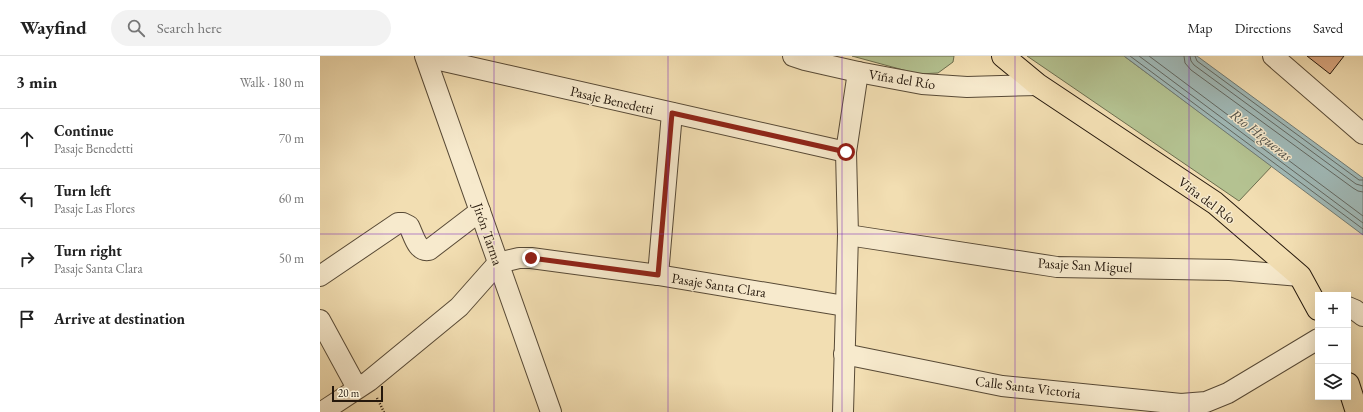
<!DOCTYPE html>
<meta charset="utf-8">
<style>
body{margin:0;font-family:"EB Garamond",serif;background:#f2f2f2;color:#222}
.controls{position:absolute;right:12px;bottom:12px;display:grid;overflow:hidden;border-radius:0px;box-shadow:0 4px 16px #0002}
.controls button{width:36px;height:36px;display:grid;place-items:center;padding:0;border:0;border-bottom:1px solid #e0e0e0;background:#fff;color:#222;font:20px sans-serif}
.scale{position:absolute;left:12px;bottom:10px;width:51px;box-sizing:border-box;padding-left:4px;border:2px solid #25180c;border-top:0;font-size:11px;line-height:14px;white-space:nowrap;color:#25180c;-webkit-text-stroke:3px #f7eacd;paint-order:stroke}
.stop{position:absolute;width:12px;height:12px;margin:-9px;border:3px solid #8f2418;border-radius:50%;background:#fff}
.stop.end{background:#8f2418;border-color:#fff;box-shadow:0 1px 4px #0008}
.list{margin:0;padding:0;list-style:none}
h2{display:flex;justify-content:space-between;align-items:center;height:52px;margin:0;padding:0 16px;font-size:17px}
h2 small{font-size:13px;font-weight:400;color:#767676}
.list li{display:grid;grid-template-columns:26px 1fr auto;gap:12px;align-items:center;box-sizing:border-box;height:60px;padding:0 16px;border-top:1px solid #e0e0e0}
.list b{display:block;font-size:15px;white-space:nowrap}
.list p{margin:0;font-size:13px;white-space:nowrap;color:#767676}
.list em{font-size:13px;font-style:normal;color:#767676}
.icon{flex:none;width:22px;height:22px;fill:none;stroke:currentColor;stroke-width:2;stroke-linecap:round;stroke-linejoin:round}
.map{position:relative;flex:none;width:1043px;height:356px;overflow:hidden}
header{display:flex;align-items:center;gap:24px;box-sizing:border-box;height:56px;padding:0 20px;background:#fff;border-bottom:1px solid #e0e0e0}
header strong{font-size:19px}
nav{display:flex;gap:22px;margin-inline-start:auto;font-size:14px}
.search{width:280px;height:36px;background:#f2f2f2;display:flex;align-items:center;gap:10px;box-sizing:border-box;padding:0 14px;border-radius:22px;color:#767676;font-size:15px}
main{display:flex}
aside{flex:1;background:#fff}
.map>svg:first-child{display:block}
</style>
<header>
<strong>Wayfind</strong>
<div class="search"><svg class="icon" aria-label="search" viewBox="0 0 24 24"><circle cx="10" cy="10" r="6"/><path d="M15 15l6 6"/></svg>Search here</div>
<nav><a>Map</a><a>Directions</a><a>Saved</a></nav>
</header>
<main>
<aside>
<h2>3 min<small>Walk · 180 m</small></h2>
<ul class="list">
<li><svg class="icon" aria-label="ahead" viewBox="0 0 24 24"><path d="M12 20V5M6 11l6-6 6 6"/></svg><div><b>Continue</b><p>Pasaje Benedetti</p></div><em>70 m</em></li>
<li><svg class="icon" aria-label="left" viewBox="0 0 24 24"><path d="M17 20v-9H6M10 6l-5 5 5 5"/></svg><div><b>Turn left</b><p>Pasaje Las Flores</p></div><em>60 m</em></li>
<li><svg class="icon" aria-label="right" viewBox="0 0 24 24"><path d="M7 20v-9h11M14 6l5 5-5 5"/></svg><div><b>Turn right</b><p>Pasaje Santa Clara</p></div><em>50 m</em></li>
<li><svg class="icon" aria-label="arrive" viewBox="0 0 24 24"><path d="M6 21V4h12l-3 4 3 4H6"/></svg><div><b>Arrive at destination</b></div></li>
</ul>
</aside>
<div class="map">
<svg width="1043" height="356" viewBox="0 0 1043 356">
<rect width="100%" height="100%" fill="#f2deb2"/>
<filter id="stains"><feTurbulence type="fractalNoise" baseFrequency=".005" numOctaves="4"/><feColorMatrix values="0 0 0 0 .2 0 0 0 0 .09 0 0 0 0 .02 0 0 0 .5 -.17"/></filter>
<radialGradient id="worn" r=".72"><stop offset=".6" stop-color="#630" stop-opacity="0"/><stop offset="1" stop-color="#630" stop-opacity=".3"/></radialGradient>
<!-- green -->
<g fill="#b4c291" stroke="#6c6d4e">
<path d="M532,0h102l-1,6 -15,11 -20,1z"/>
<path d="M707,0h97l148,110 -33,35z"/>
</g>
<!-- water -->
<path fill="#a0b9b7" stroke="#6f7973" d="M804,0h73l166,122v57z"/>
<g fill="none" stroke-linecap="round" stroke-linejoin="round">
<!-- shore -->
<g stroke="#626862" stroke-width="1">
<path d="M810,0l233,173"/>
<path d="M819,0l224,167"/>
<path d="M829,0l214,160"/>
<path d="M864,0l1,7 6,7 162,118 5,3 5,1"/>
<path d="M870,0l1,5 3,4 162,119 7,2"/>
<path d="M875,0l2,5 162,119h4"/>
</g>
</g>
<!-- building -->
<path fill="#dba881" stroke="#25180c" d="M987,0h37l-14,18z"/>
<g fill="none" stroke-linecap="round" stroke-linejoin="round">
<defs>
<g id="minor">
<path d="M105,0l126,356"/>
<path d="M473,0l12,4 53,12 64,12 45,3 71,-2"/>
<path d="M953,0l90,78"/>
<path d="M106,1l420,95"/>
<path d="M528,179l209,32 172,3 71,6"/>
<path d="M338,219l14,-162"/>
<path d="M0,220l78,-53h5l6,3c5,10 8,26 20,24l51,-39"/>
<path d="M1028,251l7,3 8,6"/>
<path d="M0,264l37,68"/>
<path d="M524,298l158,32 179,18 25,-2 22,-9 90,-54"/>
<path d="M2,356l47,-31 90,-74 39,-44 21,-5h12l127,17 187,31"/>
<path d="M523,356l5,-177 -2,-83 12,-80"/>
</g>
<g id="trunk">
<path d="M683,0l35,29 177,118 85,73 18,33"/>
<path d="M1028,328l9,28"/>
</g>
</defs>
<!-- minor casing -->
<use href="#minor" stroke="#584a36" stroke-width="22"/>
<!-- trunk casing -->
<use href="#trunk" stroke="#25180c" stroke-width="24"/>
<!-- path -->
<path stroke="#25180c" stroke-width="2.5" stroke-dasharray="1 2" stroke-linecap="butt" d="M57,342l7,14"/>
<!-- minor -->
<use href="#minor" stroke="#f7eacd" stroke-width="20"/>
<!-- trunk -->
<use href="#trunk" stroke="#f2deb2" stroke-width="22"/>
</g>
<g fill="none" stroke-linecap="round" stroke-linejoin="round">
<!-- route -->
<path stroke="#8f2418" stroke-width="5" d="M211,202l127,17 14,-162 174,39"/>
</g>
<!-- grid -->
<path fill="none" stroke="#7b2cbf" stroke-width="1" stroke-opacity="0.55" d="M174,0v356M348,0v356M522,0v356M695,0v356M869,0v356M0,178h1043"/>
<g text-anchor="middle" stroke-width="3" stroke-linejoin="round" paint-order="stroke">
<!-- street labels -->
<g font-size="14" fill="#25180c" stroke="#f7eacd">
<text transform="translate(582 23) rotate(9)" y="5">Viña del Río</text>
<text transform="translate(292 44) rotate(13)" y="5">Pasaje Benedetti</text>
<text transform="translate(887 144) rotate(37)" y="5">Viña del Río</text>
<text transform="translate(168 178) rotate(71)" y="5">Jirón Tarma</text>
<text transform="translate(765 209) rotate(3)" y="5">Pasaje San Miguel</text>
<text transform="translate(399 229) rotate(9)" y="5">Pasaje Santa Clara</text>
<text transform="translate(708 331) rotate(7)" y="5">Calle Santa Victoria</text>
</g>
<!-- water labels -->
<g font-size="15" font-style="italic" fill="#505048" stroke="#f7eacd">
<text transform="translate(941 79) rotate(38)" y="5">Río Higueras</text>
</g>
</g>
<rect width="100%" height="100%" filter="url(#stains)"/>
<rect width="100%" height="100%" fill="url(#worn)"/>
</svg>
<div class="controls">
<button>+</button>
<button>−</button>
<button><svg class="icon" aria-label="layers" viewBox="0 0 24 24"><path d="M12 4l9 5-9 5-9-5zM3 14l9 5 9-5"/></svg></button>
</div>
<div class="scale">20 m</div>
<div class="stop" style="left:526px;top:96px"></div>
<div class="stop end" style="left:211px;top:202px"></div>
</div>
</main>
